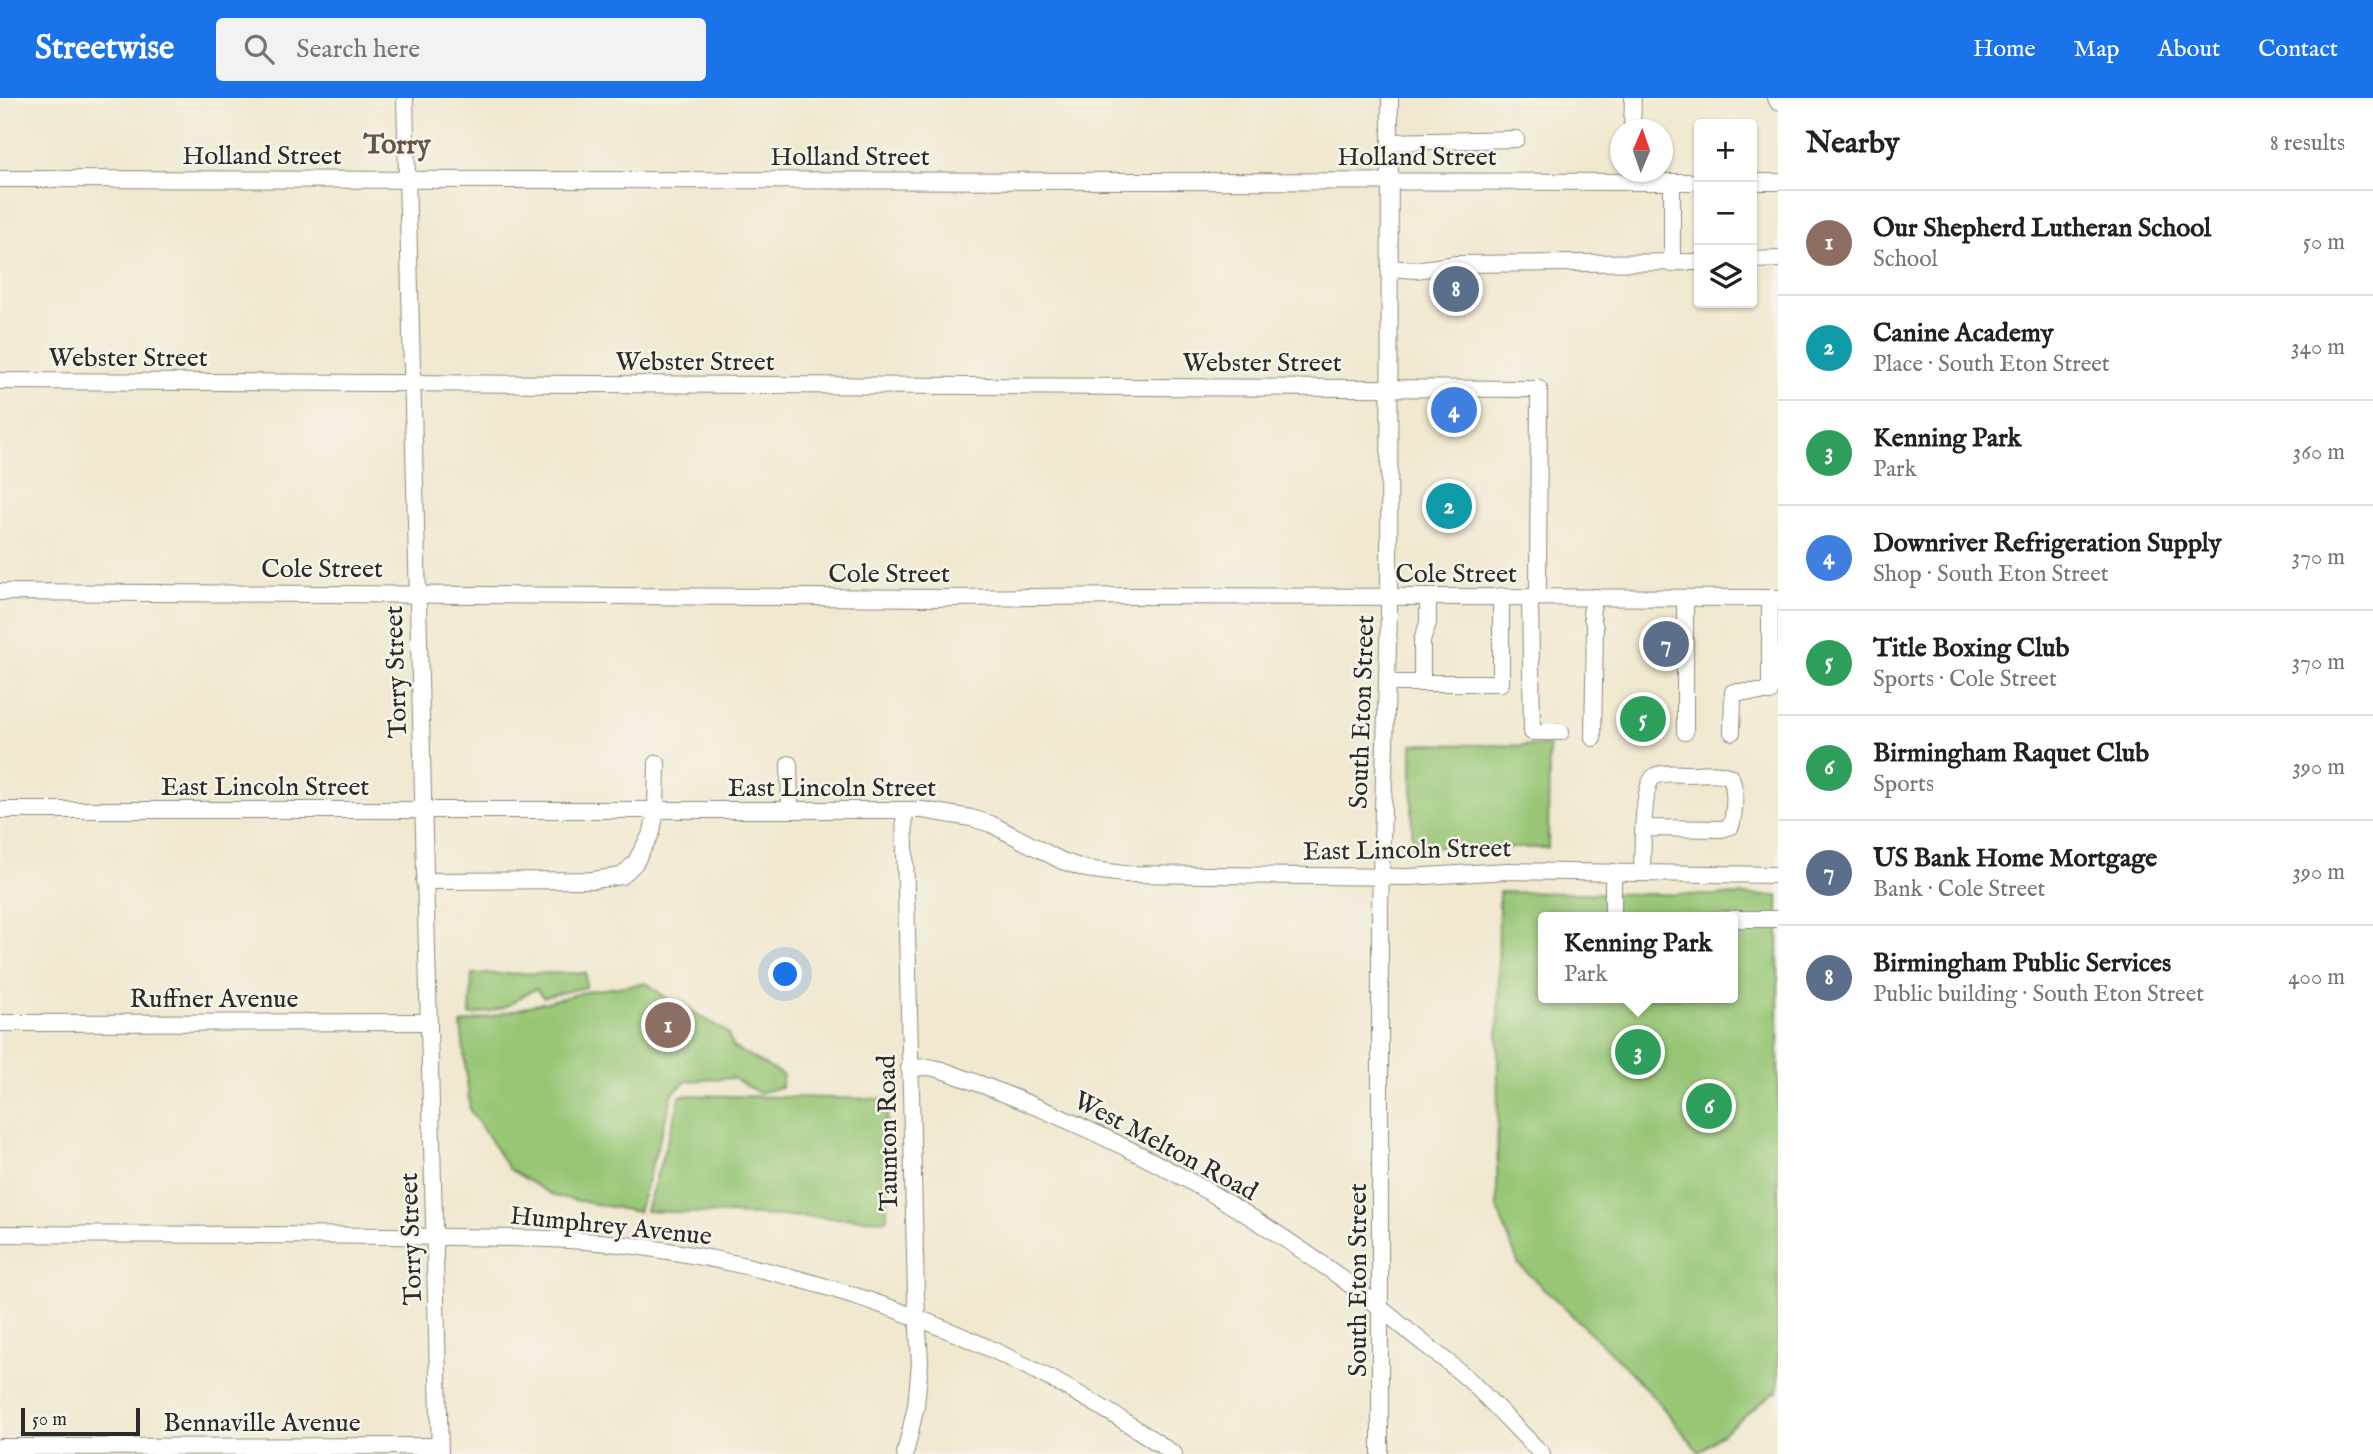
<!DOCTYPE html>
<meta charset="utf-8">
<style>
body{margin:0;font-family:"IM FELL English",serif;background:#f2f2f2;color:#202124}
.controls{position:absolute;right:21px;top:21px;display:grid;overflow:hidden;border-radius:7px;box-shadow:0 2px 5px #0004}
.controls button{width:63px;height:63px;display:grid;place-items:center;padding:0;border:0;border-bottom:2px solid #e0e0e0;background:#fff;color:#202124;font:35px sans-serif}
.compass{position:absolute;left:1610px;top:21px;width:63px;height:63px;border-radius:50%;background:#fff;box-shadow:0 2px 5px #0004;rotate:2deg}
.scale{position:absolute;left:21px;bottom:18px;width:119px;box-sizing:border-box;padding-left:7px;border:4px solid #2b2b2b;border-top:0;font-size:19px;line-height:24px;white-space:nowrap;color:#2b2b2b;-webkit-text-stroke:5px #f7f3e8;paint-order:stroke}
.you{position:absolute;left:786px;top:877px;width:24px;height:24px;margin:-18px;border:5px solid #fff;border-radius:50%;background:#1a73e8;box-shadow:0 0 0 10px #1a73e833}
.badge{display:grid;place-items:center;width:46px;height:46px;border-radius:50%;background:#1a73e8;color:#fff;font-size:23px;font-weight:700}
.pin{position:absolute;translate:-50% -50%;border:4px solid #fff;box-shadow:0 2px 7px #0006}
.popup{position:absolute;left:1538px;top:814px;width:200px;height:91px;box-sizing:border-box;display:grid;place-content:center;border-radius:7px;background:#fff;filter:drop-shadow(0 2px 5px #0005);font-size:23px;white-space:nowrap;color:#757577}
.popup b{font-size:26px;color:#202124}
.popup::after{content:'';position:absolute;left:50%;top:100%;margin-left:-14px;border:14px solid transparent;border-top-color:#fff}
.list{margin:0;padding:0;list-style:none}
h2{display:flex;justify-content:space-between;align-items:center;height:91px;margin:0;padding:0 28px;font-size:30px}
h2 small{font-size:23px;font-weight:400;color:#757577}
.list li{display:grid;grid-template-columns:46px 1fr auto;gap:21px;align-items:center;box-sizing:border-box;height:105px;padding:0 28px;border-top:2px solid #e0e0e0}
.list b{display:block;font-size:26px;white-space:nowrap}
.list p{margin:0;font-size:23px;white-space:nowrap;color:#757577}
.list em{font-size:23px;font-style:normal;color:#757577}
.icon{flex:none;width:38px;height:38px;fill:none;stroke:currentColor;stroke-width:2;stroke-linecap:round;stroke-linejoin:round}
.map{position:relative;flex:none;width:1778px;height:1356px;overflow:hidden}
header{display:flex;align-items:center;gap:42px;box-sizing:border-box;height:98px;padding:0 35px;background:#1a73e8;color:#fff}
header strong{font-size:33px}
nav{display:flex;gap:38px;margin-inline-start:auto;font-size:24px}
.search{width:490px;height:63px;background:#f2f2f2;display:flex;align-items:center;gap:18px;box-sizing:border-box;padding:0 24px;border-radius:7px;color:#757577;font-size:26px}
main{display:flex}
aside{flex:1;background:#fff}
.map>svg:first-child{display:block}
</style>
<header>
<strong>Streetwise</strong>
<div class="search"><svg class="icon" aria-label="search" viewBox="0 0 24 24"><circle cx="10" cy="10" r="6"/><path d="M15 15l6 6"/></svg>Search here</div>
<nav><a>Home</a><a>Map</a><a>About</a><a>Contact</a></nav>
</header>
<main>
<div class="map">
<svg width="1778" height="1356" viewBox="0 0 1778 1356">
<rect width="100%" height="100%" fill="#f7f3e8"/>
<filter id="ink" filterUnits="userSpaceOnUse"><feTurbulence type="fractalNoise" baseFrequency=".0143" numOctaves="2"/><feDisplacementMap in="SourceGraphic" scale="14" xChannelSelector="R" yChannelSelector="G"/><feConvolveMatrix kernelMatrix="1 2 1 2 8 2 1 2 1" color-interpolation-filters="sRGB"/></filter>
<filter id="wash" filterUnits="userSpaceOnUse"><feTurbulence type="fractalNoise" baseFrequency=".00686" numOctaves="4" result="noise"/><feDisplacementMap in="SourceGraphic" scale="28" xChannelSelector="R" yChannelSelector="G"/><feGaussianBlur stdDeviation="1.57" result="paint"/><feColorMatrix in="noise" values="0 0 0 0 0 0 0 0 0 0 0 0 0 0 0 0 0 1.4 0 .05"/><feComposite in="paint" operator="in"/></filter>
<g filter="url(#wash)">
<rect width="100%" height="100%" fill="#f0e8cf"/>
<!-- green -->
<g fill="#97c675" stroke="#617850" stroke-width="2" fill-rule="evenodd">
<path d="M1412,646l137,2 -1,102 -136,-1z"/>
<path d="M1499,794l279,4v497l-2,-2 -77,61 -39,-48 -42,-45 -99,-94 -22,-57zM1544,819h188v81h-188z"/>
<path d="M586,875v14l-43,10 -7,-8c-10,3 -16,9 -25,15 -14,7 -26,9 -41,11l2,-41z"/>
<path d="M647,885l36,28 1,-5 44,27 5,14 50,28 -2,12 -22,6 -26,-15 -46,3 -14,12 -35,119 -84,-16 -45,-27 -39,-59 -9,-86 128,-33z"/>
<path d="M681,997l206,4v121l-241,-9z"/>
</g>
</g>
<g filter="url(#ink)">
<g fill="none" stroke-linecap="round" stroke-linejoin="round">
<defs>
<g id="minor">
<path d="M405,0l35,1356"/>
<path d="M1776,0l2,4"/>
<path d="M1632,32l1,-32"/>
<path d="M1390,44l126,-3"/>
<path d="M0,81l1699,3"/>
<path d="M1672,84v82"/>
<path d="M1752,84h26"/>
<path d="M1752,162l26,-1"/>
<path d="M1389,170l27,2 41,-6 242,-2"/>
<path d="M0,283l1539,8 -1,208"/>
<path d="M0,494l946,6 188,-2 644,2"/>
<path d="M1530,499l2,135h29"/>
<path d="M1387,585h114v-87"/>
<path d="M1422,585v-42l6,-18v-26"/>
<path d="M1685,634v-134"/>
<path d="M1732,634l1,-40h37v-94"/>
<path d="M1593,640l2,-110 -4,-15 4,-16"/>
<path d="M789,666l1,46"/>
<path d="M0,712h923l48,8 20,6 71,37 24,8 38,5 285,3 98,-6 271,4"/>
<path d="M904,712l12,486 4,67 -4,43 -11,48"/>
<path d="M1642,775c1,-18 -1,-89 13,-97 8,-4 23,-2 32,-2 15,0 31,-3 44,3 5,13 4,35 0,49l-9,3 -78,-1"/>
<path d="M424,783l169,-1 29,-4 13,-13 17,-31 4,-21 1,-48"/>
<path d="M1613,819v-45"/>
<path d="M1732,821h46"/>
<path d="M0,925l427,-1"/>
<path d="M909,970l20,-1 13,3c168,60 327,144 464,259 20,17 42,32 62,50 25,24 49,50 74,75"/>
<path d="M0,1136c151,1 302,0 453,3 65,1 131,1 196,11 191,28 366,96 525,206"/>
<path d="M0,1349l439,-1"/>
<path d="M1380,1356v-547l9,-293 1,-516"/>
</g>
</defs>
<!-- minor casing -->
<use href="#minor" stroke="#8e8a7d" stroke-width="18"/>
<!-- minor -->
<use href="#minor" stroke="#fff" stroke-width="16"/>
</g>
</g>
<g text-anchor="middle" stroke-width="5" stroke-linejoin="round" paint-order="stroke">
<!-- street labels -->
<g font-size="26" fill="#2b2b2b" stroke="#f7f3e8">
<text x="262" y="66">Holland Street</text>
<text x="850" y="67">Holland Street</text>
<text x="1417" y="67">Holland Street</text>
<text x="128" y="268">Webster Street</text>
<text x="695" y="272">Webster Street</text>
<text x="1262" y="273">Webster Street</text>
<text x="322" y="479">Cole Street</text>
<text x="889" y="484">Cole Street</text>
<text x="1456" y="484">Cole Street</text>
<text transform="translate(395 574) rotate(-92)" y="9">Torry Street</text>
<text transform="translate(1361 614) rotate(-88)" y="9">South Eton Street</text>
<text x="265" y="697">East Lincoln Street</text>
<text x="832" y="698">East Lincoln Street</text>
<text transform="translate(1407 751) rotate(-1)" y="9">East Lincoln Street</text>
<text x="214" y="909">Ruffner Avenue</text>
<text transform="translate(887 1035) rotate(-91)" y="9">Taunton Road</text>
<text transform="translate(1166 1047) rotate(28)" y="9">West Melton Road</text>
<text transform="translate(611 1127) rotate(6)" y="9">Humphrey Avenue</text>
<text transform="translate(410 1141) rotate(-92)" y="9">Torry Street</text>
<text transform="translate(1357 1182) rotate(-90)" y="9">South Eton Street</text>
<text x="262" y="1333">Bennaville Avenue</text>
</g>
<!-- neighbourhood labels -->
<g font-size="28" font-weight="bold" fill="#65544d" stroke="#f7f3e8">
<text x="397" y="55">Torry</text>
</g>
</g>
</svg>
<div class="controls">
<button>+</button>
<button>−</button>
<button><svg class="icon" aria-label="layers" viewBox="0 0 24 24"><path d="M12 4l9 5-9 5-9-5zM3 14l9 5 9-5"/></svg></button>
</div>
<svg class="compass" viewBox="-18 -18 36 36"><path d="M0-13l5 13h-10z" fill="#e53935"/><path d="M0 13l5-13h-10z" fill="#757577"/></svg>
<div class="scale">50 m</div>
<div class="you"></div>
<div class="pin badge" style="left:668px;top:927px;background:#8d6e63">1</div>
<div class="pin badge" style="left:1449px;top:408px;background:#0f9aa8">2</div>
<div class="pin badge" style="left:1638px;top:954px;background:#2e9e5b">3</div>
<div class="popup"><b>Kenning Park</b>Park</div>
<div class="pin badge" style="left:1454px;top:312px;background:#3f7fe0">4</div>
<div class="pin badge" style="left:1643px;top:621px;background:#2e9e5b">5</div>
<div class="pin badge" style="left:1709px;top:1008px;background:#2e9e5b">6</div>
<div class="pin badge" style="left:1666px;top:546px;background:#5c6f8a">7</div>
<div class="pin badge" style="left:1456px;top:191px;background:#5c6f8a">8</div>
</div>
<aside>
<h2>Nearby<small>8 results</small></h2>
<ul class="list">
<li><span class="badge" style="background:#8d6e63">1</span><div><b>Our Shepherd Lutheran School</b><p>School</p></div><em>50 m</em></li>
<li><span class="badge" style="background:#0f9aa8">2</span><div><b>Canine Academy</b><p>Place · South Eton Street</p></div><em>340 m</em></li>
<li><span class="badge" style="background:#2e9e5b">3</span><div><b>Kenning Park</b><p>Park</p></div><em>360 m</em></li>
<li><span class="badge" style="background:#3f7fe0">4</span><div><b>Downriver Refrigeration Supply</b><p>Shop · South Eton Street</p></div><em>370 m</em></li>
<li><span class="badge" style="background:#2e9e5b">5</span><div><b>Title Boxing Club</b><p>Sports · Cole Street</p></div><em>370 m</em></li>
<li><span class="badge" style="background:#2e9e5b">6</span><div><b>Birmingham Raquet Club</b><p>Sports</p></div><em>390 m</em></li>
<li><span class="badge" style="background:#5c6f8a">7</span><div><b>US Bank Home Mortgage</b><p>Bank · Cole Street</p></div><em>390 m</em></li>
<li><span class="badge" style="background:#5c6f8a">8</span><div><b>Birmingham Public Services</b><p>Public building · South Eton Street</p></div><em>400 m</em></li>
</ul>
</aside>
</main>
